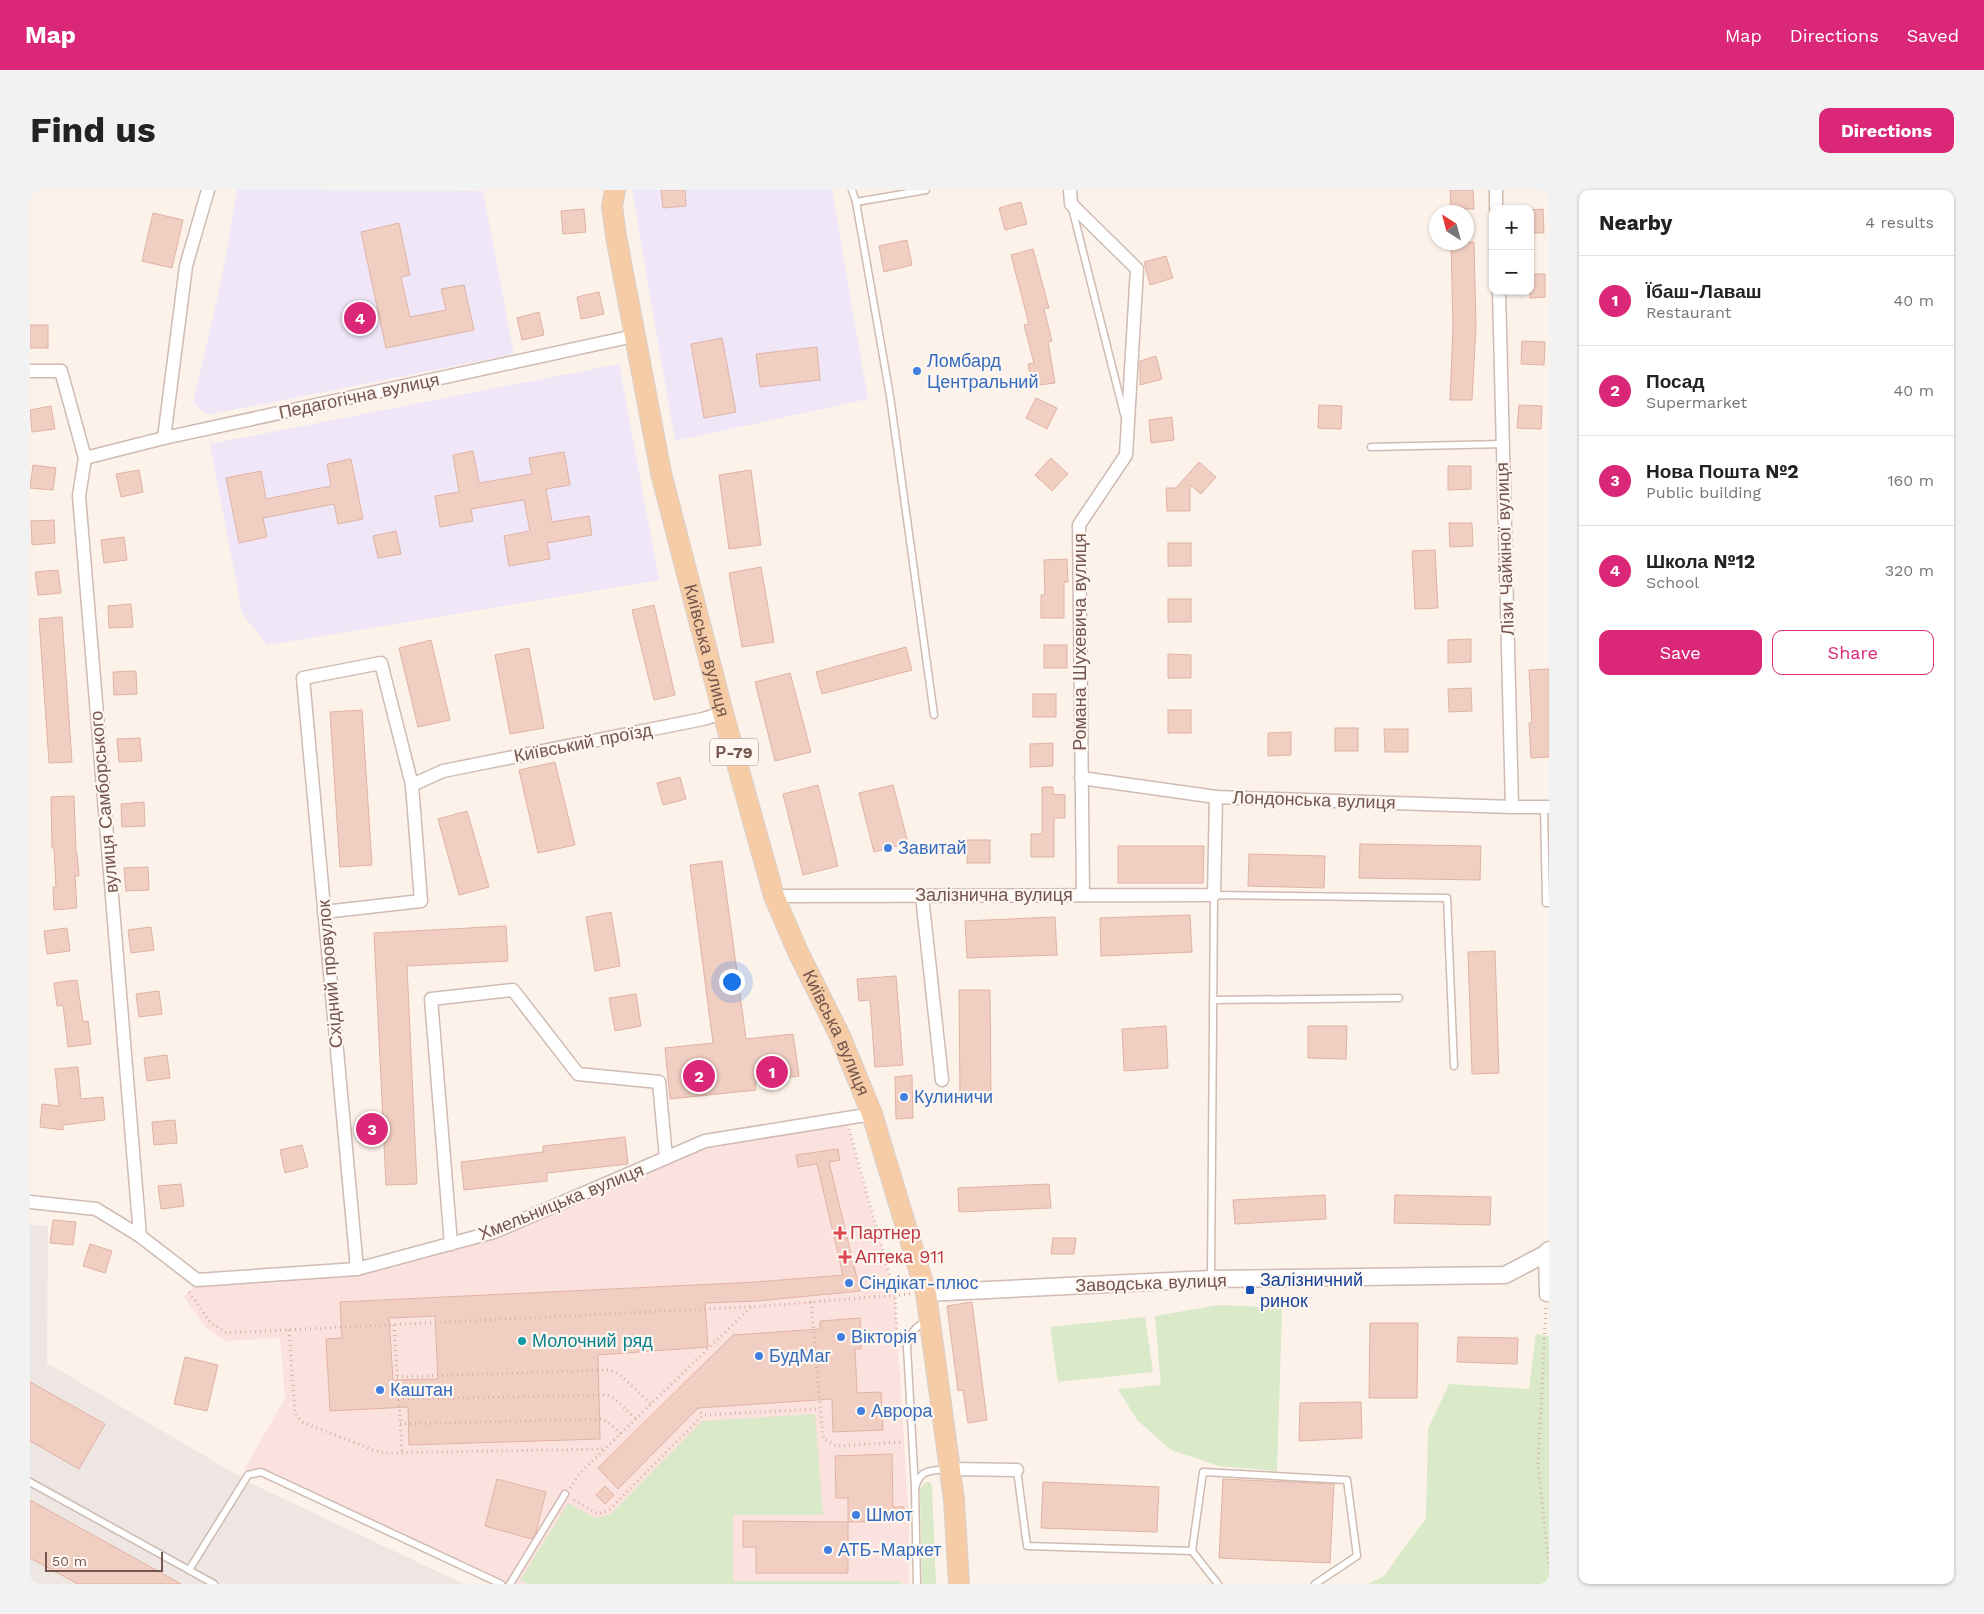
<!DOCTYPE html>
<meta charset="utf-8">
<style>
body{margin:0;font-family:"Work Sans",sans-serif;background:#f2f2f2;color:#222}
.controls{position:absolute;right:15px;top:15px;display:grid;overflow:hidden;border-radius:10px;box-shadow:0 1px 4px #0004}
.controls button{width:45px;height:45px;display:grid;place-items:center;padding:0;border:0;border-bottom:1px solid #e0e0e0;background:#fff;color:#222;font:25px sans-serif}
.compass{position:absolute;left:1399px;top:15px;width:45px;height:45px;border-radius:50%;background:#fff;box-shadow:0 1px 4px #0004;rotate:324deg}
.scale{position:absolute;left:15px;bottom:12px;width:118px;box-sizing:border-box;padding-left:5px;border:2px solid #75564e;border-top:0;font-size:14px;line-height:18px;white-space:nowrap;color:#75564e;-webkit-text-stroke:4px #fef6f0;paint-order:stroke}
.you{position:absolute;left:701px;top:791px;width:18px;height:18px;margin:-12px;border:4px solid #fff;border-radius:50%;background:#1a73e8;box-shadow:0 0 0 8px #1a73e833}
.badge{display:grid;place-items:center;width:32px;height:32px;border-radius:50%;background:#db2777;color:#fff;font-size:16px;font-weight:700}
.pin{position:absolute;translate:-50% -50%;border:2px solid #fff;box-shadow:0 1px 5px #0006}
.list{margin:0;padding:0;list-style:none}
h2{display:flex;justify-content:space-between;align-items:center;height:65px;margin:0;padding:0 20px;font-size:21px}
h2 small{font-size:16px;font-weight:400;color:#767676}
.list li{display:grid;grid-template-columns:32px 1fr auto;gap:15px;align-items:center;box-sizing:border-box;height:90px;padding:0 20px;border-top:1px solid #e0e0e0}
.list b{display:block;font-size:19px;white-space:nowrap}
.list p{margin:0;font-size:16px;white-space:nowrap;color:#767676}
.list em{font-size:16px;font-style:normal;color:#767676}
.actions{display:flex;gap:10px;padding:15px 20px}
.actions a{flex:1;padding:11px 0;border:1px solid #db2777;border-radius:10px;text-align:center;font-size:18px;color:#db2777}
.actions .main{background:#db2777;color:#fff}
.map{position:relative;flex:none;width:1519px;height:1394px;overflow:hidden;border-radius:10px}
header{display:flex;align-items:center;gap:30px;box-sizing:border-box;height:70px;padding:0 25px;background:#db2777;color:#fff}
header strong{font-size:24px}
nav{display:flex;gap:28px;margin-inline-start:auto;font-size:18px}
.intro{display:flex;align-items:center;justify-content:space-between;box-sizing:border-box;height:120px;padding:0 30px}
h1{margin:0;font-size:35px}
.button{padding:12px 22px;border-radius:10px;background:#db2777;color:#fff;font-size:18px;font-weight:700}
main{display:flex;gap:30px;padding:0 30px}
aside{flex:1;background:#fff;border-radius:10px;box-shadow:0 1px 4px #0004}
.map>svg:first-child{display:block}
</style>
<header>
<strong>Map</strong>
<nav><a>Map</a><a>Directions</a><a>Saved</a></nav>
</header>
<div class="intro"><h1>Find us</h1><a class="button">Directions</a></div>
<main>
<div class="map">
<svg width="1519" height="1394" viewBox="0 0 1519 1394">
<rect width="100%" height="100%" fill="#fcf2e9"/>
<!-- commercial -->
<path fill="#fbe2de" d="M817,935l48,170 14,227v62h-411l-254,-114 41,-72 -5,-60 -55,3 -20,-14 -21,-30 11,-12 163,-11 137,-38 210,-88z"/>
<!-- industrial -->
<path fill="#ede6e2" d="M0,1035l18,1 -1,137 207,122 210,99h-434z"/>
<!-- education -->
<g fill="#efe6f8">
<path d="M207,0l246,1 31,163 -307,61 -14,-12 28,-121z"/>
<path d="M602,0h200l36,209 -193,42z"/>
<path d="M589,174l40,216 -392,65 -25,-32 -32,-169z"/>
</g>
<!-- green -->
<g fill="#dae9c8">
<path d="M1189,1115l63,3 -5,163 -58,-5 -48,-16 -34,-30 -19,-31 43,-4 -6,-69z"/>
<path d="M1115,1127l8,55 -95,10 -8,-55z"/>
<path d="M1506,1144l13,2v248h-181l16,-8 42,-58 2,-89 21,-45 80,5z"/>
<path d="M785,1224l8,101h-90v66h168v3h-373l-8,-4 48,-77 28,15 15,-4 91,-93z"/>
<path d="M896,1292h4l2,4 4,98h-14l-2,-95z"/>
</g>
<!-- building -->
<g fill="#f0cec2" stroke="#e1b2a4" fill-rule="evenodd">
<path d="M631,0h24l1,16 -23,2z"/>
<path d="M1420,0h23l1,19h-23z"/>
<path d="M991,12l6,22 -22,6 -6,-22z"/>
<path d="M554,19l2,23 -23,2 -2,-23z"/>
<path d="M1513,19l1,24h-14v-23z"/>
<path d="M123,23l30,7 -11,48 -30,-7z"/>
<path d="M369,33l11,52 -9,2 9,40 36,-7 -5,-21 23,-4 10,45 -88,18 -25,-116z"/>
<path d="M877,50l5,25 -28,7 -5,-26z"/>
<path d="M1421,52h23l2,84 -4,74h-22l3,-73z"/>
<path d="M1003,59l16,59 -5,1 8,32 -4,1 7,41 -23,3 -4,-22 6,-1 -10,-38 5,-1 -18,-69z"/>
<path d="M1136,66l7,22 -23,7 -6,-23z"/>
<path d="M1500,84h15v23l-15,1z"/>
<path d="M569,102l5,22 -23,5 -4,-22z"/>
<path d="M509,122l5,23 -22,5 -5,-22z"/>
<rect x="0" y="135" width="18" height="23"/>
<path d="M692,148l14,74 -32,6 -13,-74z"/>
<path d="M1492,151l23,1 -1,23 -23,-1z"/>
<path d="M787,157l3,33 -60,7 -4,-33z"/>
<path d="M1126,166l6,23 -22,6v-24z"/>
<path d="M1006,208l21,10 -10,21 -21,-11z"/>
<path d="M1289,215l23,1 -1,23 -23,-1z"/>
<path d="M1489,215l23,1 -1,23 -24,-1z"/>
<path d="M21,216l4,23 -23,3 -2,-22z"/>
<path d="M1142,227l2,23 -23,3 -2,-23z"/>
<path d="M443,261l6,32 53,-9 -3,-16 35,-6 6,33 -24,4 6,33 37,-6 3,19 -45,8 3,16 -41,7 -5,-30 26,-5 -6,-31 -53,9 2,12 -33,6 -5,-31 24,-4 -6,-37z"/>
<path d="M1021,268l17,16 -16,17 -17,-16z"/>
<path d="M321,269l12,60 -25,5 -4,-20 -71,14 4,19 -28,6 -13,-65 35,-7 5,28 65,-13 -4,-22z"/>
<path d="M1169,272l17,15 -15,17 -11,-9v26h-23l-1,-23h10z"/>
<path d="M3,275l23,3 -3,22 -23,-2z"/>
<path d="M1418,276h23v23l-23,1z"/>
<path d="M109,280l4,22 -22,5 -5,-23z"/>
<path d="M721,280l10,75 -32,4 -10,-74z"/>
<path d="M24,330l1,23 -23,2 -1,-24z"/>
<path d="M1419,333h23l1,23 -23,1z"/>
<path d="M366,341l5,23 -23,4 -5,-22z"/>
<path d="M94,347l3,23 -23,3 -3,-23z"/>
<rect x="1138" y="353" width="23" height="23"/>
<path d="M1405,360l3,58 -23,1 -3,-58z"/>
<path d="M1037,369l1,23h-4v36h-23v-23h4l-1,-35z"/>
<path d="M731,377l13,75 -32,5 -13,-74z"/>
<path d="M28,380l3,23 -23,2 -3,-23z"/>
<rect x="1138" y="409" width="23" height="23"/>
<path d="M101,414l2,23 -24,1 -1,-22z"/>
<path d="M624,415l21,90 -21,5 -22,-90z"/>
<path d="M32,427l10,145 -23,1 -10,-144z"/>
<path d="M1441,449v23l-23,1v-23z"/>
<path d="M401,450l19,80 -32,7 -19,-79z"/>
<rect x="1014" y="455" width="23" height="23"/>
<path d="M876,457l6,23 -90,24 -6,-22z"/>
<path d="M499,458l15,80 -34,6 -15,-79z"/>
<path d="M1138,464l23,1v23h-23z"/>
<path d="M1519,479v88l-18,1 -2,-35h3l-3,-53z"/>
<path d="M106,481l1,23 -23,1 -1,-23z"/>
<path d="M760,483l21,79 -36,9 -20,-79z"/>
<path d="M1441,498l1,23 -23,1 -1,-23z"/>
<rect x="1003" y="504" width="23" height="23"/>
<path d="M332,520l10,155 -32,2 -10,-155z"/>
<rect x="1138" y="520" width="23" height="23"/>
<rect x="1305" y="538" width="23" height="23"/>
<path d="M1354,539h24v23h-23z"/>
<path d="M1261,542v23l-23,1v-23z"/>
<path d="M110,548l2,23 -23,1 -2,-23z"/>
<path d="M1023,553v23l-23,1v-23z"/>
<path d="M525,572l20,83 -37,8 -19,-83z"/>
<path d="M650,587l6,22 -23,6 -6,-22z"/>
<path d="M788,595l20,81 -35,9 -20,-81z"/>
<path d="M863,595l15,58 -34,9 -15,-59z"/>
<path d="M1012,597h11v7l12,1v23h-11v39h-23v-23h11z"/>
<path d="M44,606l2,57h1l2,23h-4l2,32 -23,2 -1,-23h3l-2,-39h-2l-1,-51z"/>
<path d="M114,612l1,24 -23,1 -1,-23z"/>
<path d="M437,621l22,76 -30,8 -21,-76z"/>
<rect x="937" y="650" width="23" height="23"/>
<path d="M1330,654l121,2 -1,34 -121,-2z"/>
<path d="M1088,656h86l-1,37h-85z"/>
<path d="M1219,664l76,2 -1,32 -76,-2z"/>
<path d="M692,671l24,178 47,-5 6,42 -44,6 1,8 -86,9 -5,-51 48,-5 -23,-178z"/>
<path d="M118,677l1,23 -23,1 -2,-23z"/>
<path d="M581,722l9,54 -25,5 -9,-54z"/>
<path d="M1160,725l2,37 -91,4 -1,-38z"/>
<path d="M1025,727l2,38 -90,3 -2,-37z"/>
<path d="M476,736l2,35 -101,5 10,218 -31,1 -12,-252z"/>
<path d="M121,737l3,23 -23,3 -3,-23z"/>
<path d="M37,738l3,23 -23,3 -3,-23z"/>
<path d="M1465,761l4,122 -27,1 -4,-122z"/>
<path d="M866,786l7,89 -28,2 -5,-67 -11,1 -2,-22z"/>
<path d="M47,790l6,42 5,-1 3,23 -23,3 -5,-42 -6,1 -3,-23z"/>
<path d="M929,800h31l1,106h-31z"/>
<path d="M129,801l3,23 -23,3 -3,-23z"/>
<path d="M606,804l5,32 -26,5 -6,-33z"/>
<path d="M1136,836l2,42 -44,3 -2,-42z"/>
<path d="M1278,836h39l-1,33 -38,-1z"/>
<path d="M137,865l3,23 -23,3 -3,-23z"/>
<path d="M48,877l3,32 22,-2 2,23 -42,5v5l-23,-3 2,-23 17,2 -4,-37z"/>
<path d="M882,885l1,43 -17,1 -1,-42z"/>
<path d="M145,930l2,23 -23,2 -2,-23z"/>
<path d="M595,947l3,27 -81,9v8l-83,9 -3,-28 82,-10v-6z"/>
<path d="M272,955l6,22 -23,6 -5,-23z"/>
<path d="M808,959l2,11 -11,2 31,129 -103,10 -52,2 3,44 -110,8 2,84 -191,6 -1,-38 -78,4 -4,-72 16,-1 -2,-36 416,-20 87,-7 -26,-111 -19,3 -2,-12zM405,1126l3,63 -45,1 -4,-62z"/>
<path d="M151,994l3,22 -23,3 -3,-23z"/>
<path d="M1019,994l2,24 -92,4 -1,-24z"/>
<path d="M1295,1005l1,24 -91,5 -2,-24z"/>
<path d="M1365,1005l96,2 -1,28 -96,-2z"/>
<path d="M23,1030l23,2 -3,23 -23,-2z"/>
<path d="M1023,1048h23l-2,16h-23z"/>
<path d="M60,1054l22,7 -7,22 -22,-7z"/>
<path d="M942,1112l15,118 -19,3 -5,-33 -5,1 -11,-85z"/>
<path d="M830,1128l1,31h-6l2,44 24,-1 2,38 -50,2 -1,-33 -134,9 -80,81 -20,-21 135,-133 87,-6v-8z"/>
<path d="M1340,1133h48l-1,75h-48z"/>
<path d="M1428,1147l60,1 -1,26 -60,-2z"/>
<path d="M155,1167l33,8 -11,46 -33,-7z"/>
<path d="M0,1192l75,42 -26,45 -49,-28z"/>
<path d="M1331,1212l1,36 -63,3 1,-38z"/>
<path d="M862,1264l1,53h11v14l-56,1v-24h-12l-1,-42z"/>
<path d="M467,1289l49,13 -10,40 -4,7 -47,-13z"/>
<path d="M1193,1289l111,5 -4,79 -111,-5z"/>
<path d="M1013,1292l116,5 -2,45 -116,-4z"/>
<path d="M575,1296l9,9 -9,9 -9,-9z"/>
<path d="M0,1310l151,84h-103l-48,-26z"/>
<path d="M713,1331l105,1v51h-92v-26h-13z"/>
</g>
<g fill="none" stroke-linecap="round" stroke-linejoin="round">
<defs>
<g id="service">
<path d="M822,0l4,12 34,194 44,319"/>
<path d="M826,12l70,-12"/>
<path d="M1042,18l52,206"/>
<path d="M1341,257l132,-3"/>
<path d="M1514,617l2,96h3"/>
<path d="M1183,810l186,-2"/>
<path d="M1181,1088l3,-383 233,3 7,168"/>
<path d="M987,1280l10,76 165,5"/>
<path d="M0,1292l159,88 59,-95 13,-3 240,112"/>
<path d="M885,1298l-8,-141c2,-12 9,-23 21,-25"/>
<path d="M159,1380l25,14"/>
<path d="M480,1394l55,-90"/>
<path d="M887,1394l-2,-96c5,-19 15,-17 31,-19"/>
<path d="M1188,1394l-26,-33 11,-79 144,8 10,76 -42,28"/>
</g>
<g id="minor">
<path d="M1040,0l1,14 66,65 -11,186 -47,70 4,370"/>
<path d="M1466,0v19"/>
<path d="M1469,101l13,516"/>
<path d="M0,181h31l24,87 -6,38 61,740"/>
<path d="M134,248l22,-172 22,-76"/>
<path d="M55,268l79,-20 470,-102"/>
<path d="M1051,588l135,19 296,10h37"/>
<path d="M744,706l440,-1 2,-98"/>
<path d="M892,706l20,184"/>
<path d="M294,722l97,-11 -9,-116 31,-14 260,-52 20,-6"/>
<path d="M0,1012l66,7 44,27 57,44 160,-11 137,-37 211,-91 167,-27"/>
<path d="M421,1054l-20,-245 82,-9 65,84 81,8 7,76"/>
<path d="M1515,1064l1,41h3"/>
<path d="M327,1079l-54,-591 78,-15 31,122"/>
<path d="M920,1279l67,1"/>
</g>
<path id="tertiary" d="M896,1103l285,-14 294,-4 40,-21 4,-4"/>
<g id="primary">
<path id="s1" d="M585,0l-3,16 4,30 45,237 62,240 51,183 24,56 42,84 32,78 54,179 28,207 5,84"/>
</g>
</defs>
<!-- service casing -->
<use href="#service" stroke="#cfbbb2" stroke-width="9"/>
<!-- minor casing -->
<use href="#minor" stroke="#cfbbb2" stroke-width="15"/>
<!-- tertiary casing -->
<use href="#tertiary" stroke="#cfbbb2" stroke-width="19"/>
<!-- primary casing -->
<use href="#primary" stroke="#d8d0cd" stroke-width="22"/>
<!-- path -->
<g stroke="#d5b0a5" stroke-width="3" stroke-dasharray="1 4" stroke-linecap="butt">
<path d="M819,939l46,166 2,42"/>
<path d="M159,1102l21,30 17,11 536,-27 147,-12"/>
<path d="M781,1112l12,136 13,8 68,-4"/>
<path d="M1516,1118l-8,156 11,103"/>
<path d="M364,1135l8,128"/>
<path d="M259,1140l6,83 7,9 71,28 13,3 218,-4"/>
<path d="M367,1187l211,-7 10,3 33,31"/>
<path d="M368,1209l209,-4 7,3 22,21"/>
<path d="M668,1218l5,7"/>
<path d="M370,1234l202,-5 6,3 13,12"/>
<path d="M540,1298l9,-14 172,-167"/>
<path d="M544,1310l24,14 11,-4 94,-95 117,-6"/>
</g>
<!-- service -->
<use href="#service" stroke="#fff" stroke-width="6"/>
<!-- minor -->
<use href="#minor" stroke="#fff" stroke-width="12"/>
<!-- tertiary -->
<use href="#tertiary" stroke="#fff" stroke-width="16"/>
<!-- primary -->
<use href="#primary" stroke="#f6cca6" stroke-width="20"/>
</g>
<!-- markers -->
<g fill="#3f7fe0" stroke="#fef6f0" stroke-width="2">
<circle cx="887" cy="181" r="5"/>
<circle cx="858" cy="658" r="5"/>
<circle cx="874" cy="907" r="5"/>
<circle cx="819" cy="1093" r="5"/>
<circle cx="811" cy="1147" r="5"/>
<circle cx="729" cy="1166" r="5"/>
<circle cx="350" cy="1200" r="5"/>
<circle cx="831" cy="1221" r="5"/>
<circle cx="826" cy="1325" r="5"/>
<circle cx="798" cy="1360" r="5"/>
</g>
<g fill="#e0444e" stroke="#fef6f0" stroke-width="2">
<path d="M807.5 1035.5h5v5h5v5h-5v5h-5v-5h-5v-5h5z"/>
<path d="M812.5 1059.5h5v5h5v5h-5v5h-5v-5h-5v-5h5z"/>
</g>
<rect fill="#1a4fb4" stroke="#fef6f0" stroke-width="2" x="1215" y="1095" width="10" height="10" rx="2.5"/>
<circle fill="#0f9aa8" stroke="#fef6f0" stroke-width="2" cx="492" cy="1151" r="5"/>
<g text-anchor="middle" stroke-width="4.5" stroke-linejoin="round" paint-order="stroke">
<!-- shield labels -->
<rect fill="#fef6f0" stroke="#9e867f" stroke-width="1" x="680" y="548.5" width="48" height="27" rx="4"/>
<g font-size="16" font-weight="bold" fill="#75564e">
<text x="704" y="568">Р-79</text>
</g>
<!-- shop labels -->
<g font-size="18" fill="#366cbe" stroke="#fef6f0" text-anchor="start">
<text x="897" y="177">Ломбард<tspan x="897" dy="21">Центральний</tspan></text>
<text x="868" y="664">Завитай</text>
<text x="884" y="913">Кулиничи</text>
<text x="829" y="1099">Сіндікат-плюс</text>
<text x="821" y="1153">Вікторія</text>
<text x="739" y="1172">БудМаг</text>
<text x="360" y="1206">Каштан</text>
<text x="841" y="1227">Аврора</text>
<text x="836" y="1331">Шмот</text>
<text x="808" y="1366">АТБ-Маркет</text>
</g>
<!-- street labels -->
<g font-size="18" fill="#75564e" stroke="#fef6f0">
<text transform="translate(329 206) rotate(-12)" y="6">Педагогічна вулиця</text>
<text transform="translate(1475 359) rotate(-92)" y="6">Лізи Чайкіної вулиця</text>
<text transform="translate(1050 452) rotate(-90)" y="6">Романа Шухевича вулиця</text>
<text dy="6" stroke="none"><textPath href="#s1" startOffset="471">Київська вулиця</textPath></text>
<text transform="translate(553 553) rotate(-11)" y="6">Київський проїзд</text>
<text transform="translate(1284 610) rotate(2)" y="6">Лондонська вулиця</text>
<text transform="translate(74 612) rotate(-95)" y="6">вулиця Самборського</text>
<text x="964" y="711">Залізнична вулиця</text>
<text transform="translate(300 784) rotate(-95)" y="6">Східний провулок</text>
<text dy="6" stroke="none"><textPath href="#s1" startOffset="876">Київська вулиця</textPath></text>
<text transform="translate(531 1012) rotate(-22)" y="6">Хмельницька вулиця</text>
<text transform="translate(1121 1093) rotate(-2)" y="6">Заводська вулиця</text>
</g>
<!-- health labels -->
<g font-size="18" fill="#be3a42" stroke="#fef6f0" text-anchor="start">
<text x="820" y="1049">Партнер</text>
<text x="825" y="1073">Аптека 911</text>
</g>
<!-- transit labels -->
<g font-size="18" fill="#164399" stroke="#fef6f0" text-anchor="start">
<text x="1230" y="1096">Залізничний<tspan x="1230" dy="21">ринок</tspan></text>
</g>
<!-- culture labels -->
<g font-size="18" fill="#0d838f" stroke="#fef6f0" text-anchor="start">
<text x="502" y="1157">Молочний ряд</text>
</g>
</g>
</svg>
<div class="controls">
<button>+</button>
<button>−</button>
</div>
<svg class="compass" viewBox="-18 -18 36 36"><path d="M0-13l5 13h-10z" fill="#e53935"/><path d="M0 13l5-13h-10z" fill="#767676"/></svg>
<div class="scale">50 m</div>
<div class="you"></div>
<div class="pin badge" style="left:742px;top:882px">1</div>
<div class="pin badge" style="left:669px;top:886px">2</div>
<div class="pin badge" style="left:342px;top:939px">3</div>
<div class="pin badge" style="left:330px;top:128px">4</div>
</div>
<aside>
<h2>Nearby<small>4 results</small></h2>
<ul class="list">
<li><span class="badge">1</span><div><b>Їбаш-Лаваш</b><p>Restaurant</p></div><em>40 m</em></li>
<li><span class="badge">2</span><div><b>Посад</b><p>Supermarket</p></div><em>40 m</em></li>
<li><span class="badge">3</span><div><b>Нова Пошта №2</b><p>Public building</p></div><em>160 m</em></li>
<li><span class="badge">4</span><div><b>Школа №12</b><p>School</p></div><em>320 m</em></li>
</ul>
<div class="actions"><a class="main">Save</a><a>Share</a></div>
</aside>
</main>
